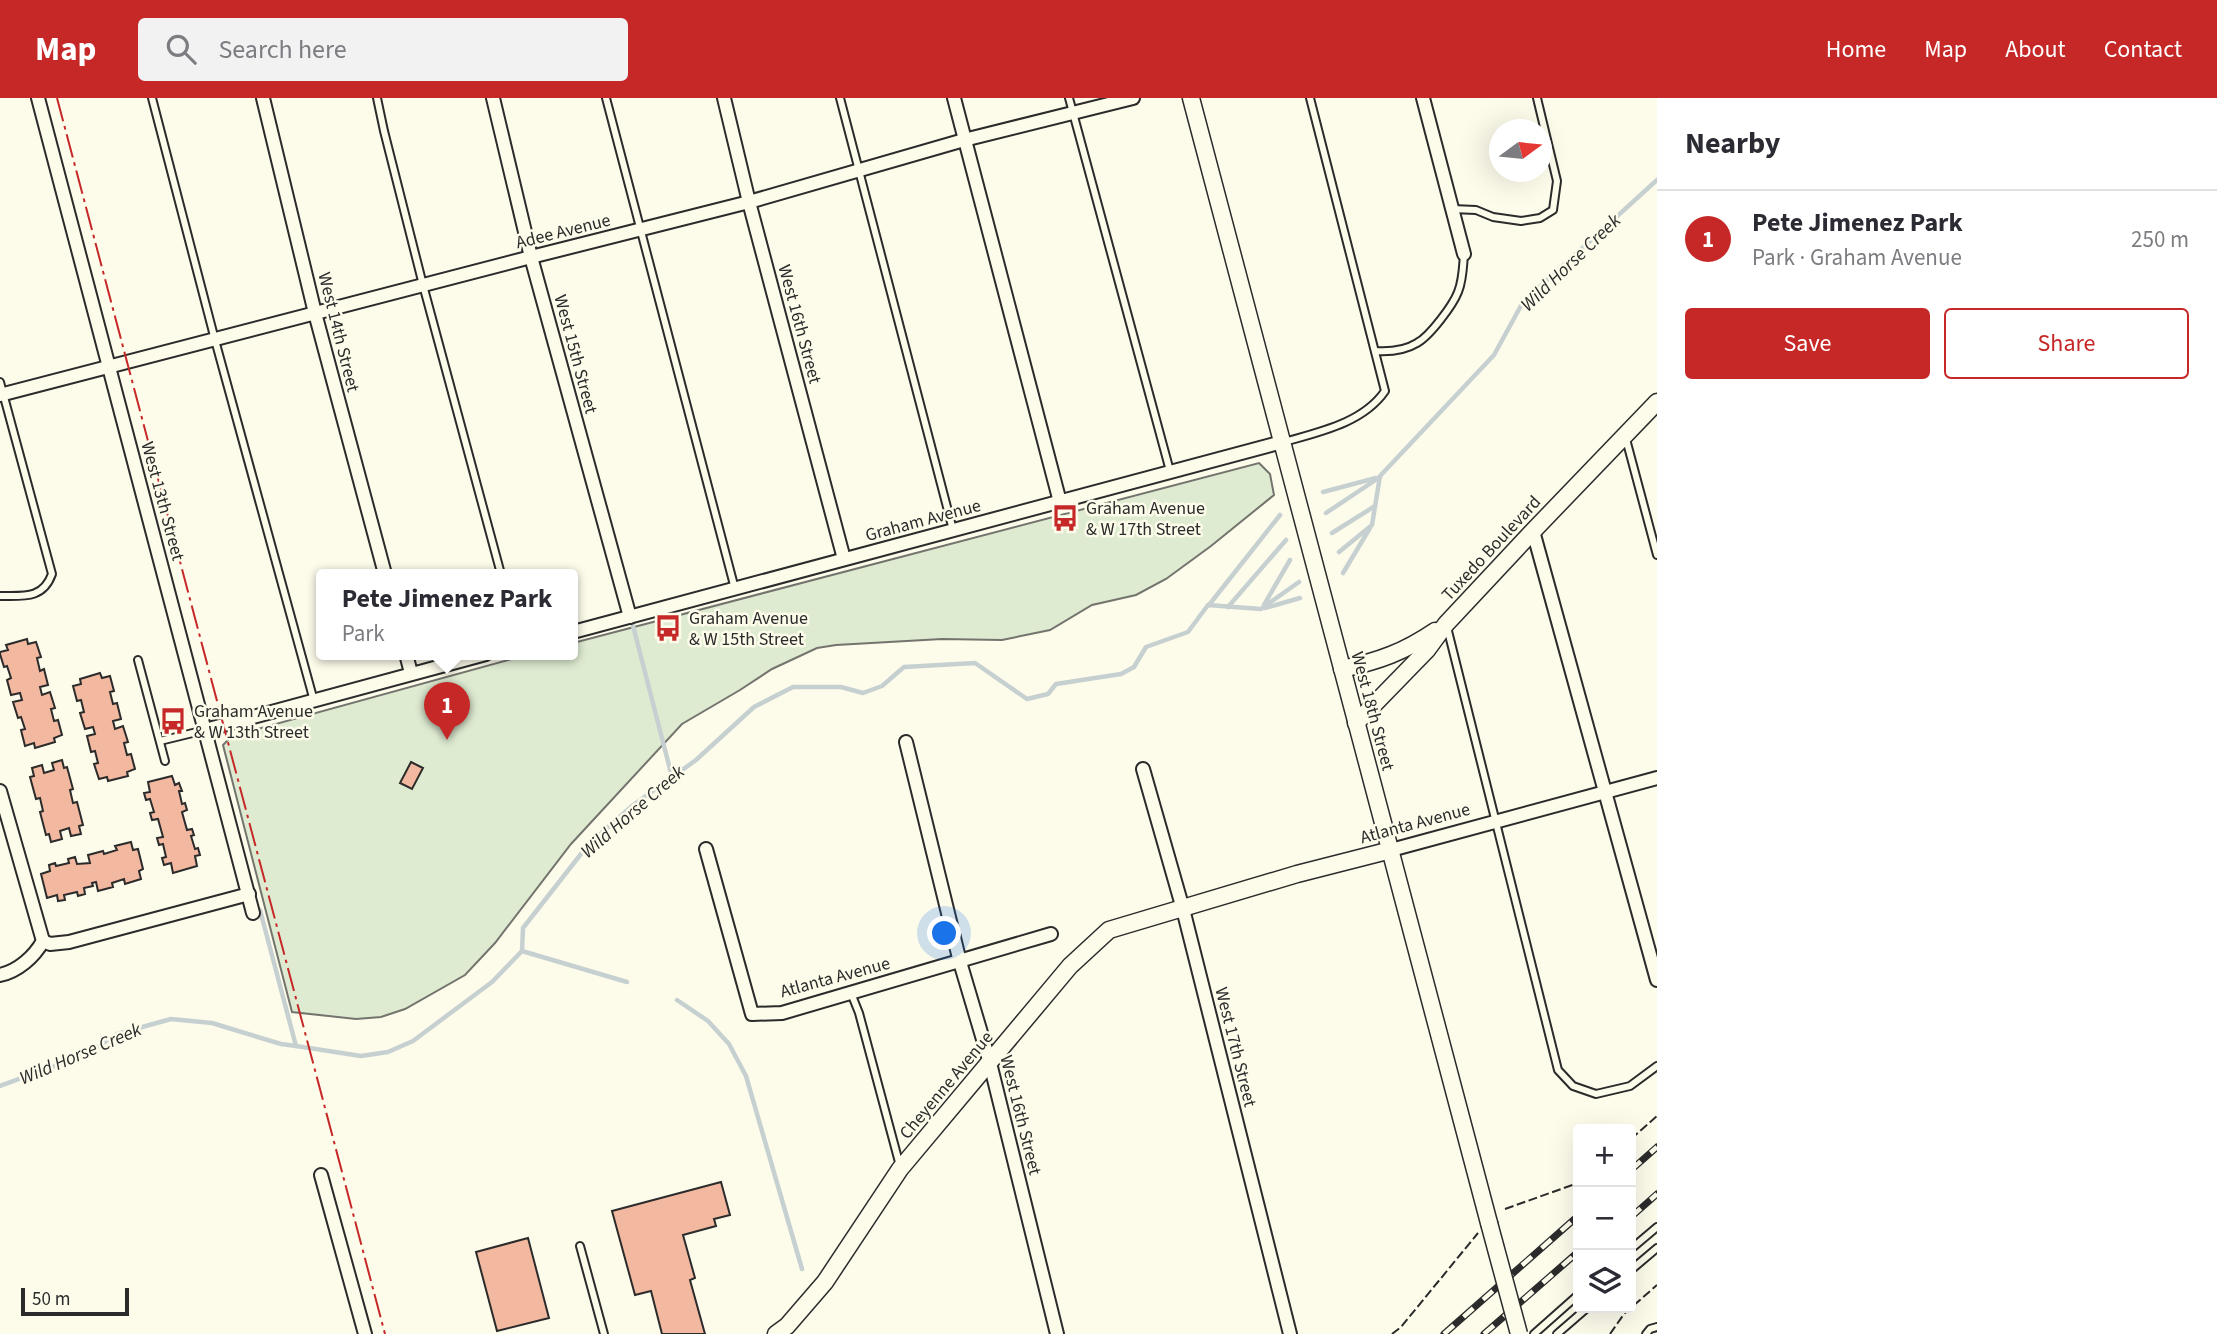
<!DOCTYPE html>
<meta charset="utf-8">
<style>
body{margin:0;font-family:"Source Sans 3",sans-serif;background:#f2f2f3;color:#2b2b33}
.controls{position:absolute;right:21px;bottom:21px;display:grid;overflow:hidden;border-radius:7px;box-shadow:0 7px 28px #0002}
.controls button{width:63px;height:63px;display:grid;place-items:center;padding:0;border:0;border-bottom:2px solid #e1e1e2;background:#fff;color:#2b2b33;font:35px sans-serif}
.compass{position:absolute;left:1489px;top:21px;width:63px;height:63px;border-radius:50%;background:#fff;box-shadow:0 7px 28px #0002;rotate:75deg}
.scale{position:absolute;left:21px;bottom:18px;width:108px;box-sizing:border-box;padding-left:7px;border:4px solid #2b2b2b;border-top:0;font-size:19px;line-height:24px;white-space:nowrap;color:#2b2b2b;-webkit-text-stroke:5px #fdfbea;paint-order:stroke}
.you{position:absolute;left:945px;top:836px;width:24px;height:24px;margin:-18px;border:5px solid #fff;border-radius:50%;background:#1a73e8;box-shadow:0 0 0 10px #1a73e833}
.badge{display:grid;place-items:center;width:46px;height:46px;border-radius:50%;background:#c62828;color:#fff;font-size:23px;font-weight:700}
.pin{position:absolute;translate:-50% -58px;filter:drop-shadow(0 2px 4px #0008)}
.pin::after{content:'';position:absolute;top:37px;width:24px;height:21px;background:inherit;clip-path:polygon(0 0,100% 0,50% 100%)}
.popup{position:absolute;left:316px;top:471px;width:262px;height:91px;box-sizing:border-box;display:grid;place-content:center;border-radius:7px;background:#fff;filter:drop-shadow(0 2px 5px #0005);font-size:23px;white-space:nowrap;color:#7c7c81}
.popup b{font-size:26px;color:#2b2b33}
.popup::after{content:'';position:absolute;left:50%;top:100%;margin-left:-14px;border:14px solid transparent;border-top-color:#fff}
.list{margin:0;padding:0;list-style:none}
h2{display:flex;justify-content:space-between;align-items:center;height:91px;margin:0;padding:0 28px;font-size:30px}
h2 small{font-size:23px;font-weight:400;color:#7c7c81}
.list li{display:grid;grid-template-columns:46px 1fr auto;gap:21px;align-items:center;box-sizing:border-box;height:98px;padding:0 28px;border-top:2px solid #e1e1e2}
.list b{display:block;font-size:26px;white-space:nowrap}
.list p{margin:0;font-size:23px;white-space:nowrap;color:#7c7c81}
.list em{font-size:23px;font-style:normal;color:#7c7c81}
.actions{display:flex;gap:14px;padding:21px 28px}
.actions a{flex:1;padding:16px 0;border:2px solid #c62828;border-radius:7px;text-align:center;font-size:24px;color:#c62828}
.actions .main{background:#c62828;color:#fff}
.icon{flex:none;width:38px;height:38px;fill:none;stroke:currentColor;stroke-width:2;stroke-linecap:round;stroke-linejoin:round}
.map{position:relative;flex:none;width:1657px;height:1236px;overflow:hidden}
header{display:flex;align-items:center;gap:42px;box-sizing:border-box;height:98px;padding:0 35px;background:#c62828;color:#fff}
header strong{font-size:33px}
nav{display:flex;gap:38px;margin-inline-start:auto;font-size:24px}
.search{width:490px;height:63px;background:#f2f2f3;display:flex;align-items:center;gap:18px;box-sizing:border-box;padding:0 24px;border-radius:7px;color:#7c7c81;font-size:26px}
main{display:flex}
aside{flex:1;background:#fff}
.map>svg:first-child{display:block}
</style>
<header>
<strong>Map</strong>
<div class="search"><svg class="icon" aria-label="search" viewBox="0 0 24 24"><circle cx="10" cy="10" r="6"/><path d="M15 15l6 6"/></svg>Search here</div>
<nav><a>Home</a><a>Map</a><a>About</a><a>Contact</a></nav>
</header>
<main>
<div class="map">
<svg width="1657" height="1236" viewBox="0 0 1657 1236">
<rect width="100%" height="100%" fill="#fdfbea"/>
<!-- green -->
<path fill="#deebd1" stroke="#74746e" stroke-width="2" d="M1259,365l11,11 4,21 -63,51 -45,33 -30,16 -44,10 -42,25 -48,10 -60,-1 -106,6 -19,3 -45,21 -32,21 -58,34 -111,120 -76,99 -30,32 -60,34 -24,8 -25,2 -64,-7 -69,-267 9,-9 298,-82h43v-11z"/>
<g fill="none" stroke-linecap="round" stroke-linejoin="round">
<!-- stream -->
<g stroke="#c7d0d0" stroke-width="4.5">
<path d="M1323,394l53,-14"/>
<path d="M1326,415l54,-36"/>
<path d="M1332,435l43,-27"/>
<path d="M1339,454l33,-27 8,-49 114,-121 29,-53 134,-122"/>
<path d="M1343,475l27,-45"/>
<path d="M1209,507l71,-90"/>
<path d="M1264,507l26,-45"/>
<path d="M1228,509l58,-67"/>
<path d="M1265,510l35,-10"/>
<path d="M631,520l41,159"/>
<path d="M260,812l36,136"/>
<path d="M522,853l105,31"/>
<path d="M677,902l31,21 21,23 17,32 56,193"/>
<path d="M0,988l87,-32 30,-20 54,-15 41,4 69,21 15,2 65,10 27,-4 25,-11 79,-59 30,-31 1,-23 65,-83 44,-39 64,-46 58,-53 39,-20h48l22,6 19,-7 22,-19 71,-4 52,36 21,-5 8,-10 65,-10 13,-7 12,-20 42,-15 20,-27 53,4 38,-27"/>
</g>
</g>
<!-- building -->
<g fill="#f2b8a0" stroke="#2b2b2b" stroke-width="2">
<path d="M27,541l1,5 8,-2 5,15 -4,1 3,13 4,-2 4,16 -8,2 2,8 8,-3 5,16 -4,1 3,12 4,-1 4,15 -8,3 1,4 -20,6 -1,-5 -9,3 -4,-16 4,-1 -4,-12 -3,1 -5,-16 9,-2 -2,-7 -9,2 -4,-15 4,-2 -4,-12 -3,1 -4,-13v-2l8,-2 -2,-5z"/>
<path d="M100,575l2,5 8,-2 4,15 -4,1 3,12 4,-1 4,16 -8,2 2,8 8,-3 5,16 -4,1 3,12 4,-1 4,15 -8,3 1,4 -20,5 -1,-4 -8,2 -5,-15 4,-1 -3,-12 -4,1 -4,-16 8,-2 -2,-7 -8,2 -5,-16 4,-1 -3,-12 -4,1 -4,-15 8,-2 -1,-5z"/>
<path d="M62,662l2,8 3,-1 6,22 -3,1 3,13 4,-1 6,23 -4,1 2,8 -10,2 -2,-8 -9,3 2,8 -11,3 -2,-8 -3,1 -6,-23 3,-1 -3,-13 -4,1 -6,-22 4,-1 -2,-8 10,-3 2,8 10,-3 -2,-7z"/>
<path d="M411,664l12,6 -11,21 -12,-6z"/>
<path d="M172,678l3,9 4,-2 3,8h-3l3,13 3,-1 2,7 -5,2 5,18 5,-1 2,6 -3,1 4,13 3,-1 2,7 -5,1 2,10 -24,7 -2,-10 -7,2 -2,-7 4,-1 -3,-13 -4,1 -2,-7 6,-1 -5,-18 -6,1 -2,-7 4,-1 -4,-13 -4,1 -2,-7 6,-1 -2,-10z"/>
<path d="M131,744l2,8 5,-1 5,20 -4,2 2,8 -16,5 -1,-5 -12,4 1,4 -15,4 -2,-9 -4,1 1,3 -9,2 1,6 -7,2 -1,-4 -13,3 1,5 -7,1 -1,-6 -10,3 -6,-24 9,-3 -1,-6 6,-2 1,3 13,-3 -1,-4 7,-2 2,7 13,-1 -2,-8 15,-4 1,3 13,-4 -2,-4z"/>
<path d="M721,1084l9,33 -16,4 2,7 -33,9 12,43 -5,2 15,54h-43l-11,-43 -16,4 -23,-84z"/>
<path d="M528,1140l21,80 -52,13 -21,-79z"/>
</g>
<g fill="none" stroke-linecap="round" stroke-linejoin="round">
<defs>
<g id="service">
<path d="M152,0l63,242 99,361"/>
<path d="M377,0l7,33 39,154 78,289"/>
<path d="M606,0l129,491"/>
<path d="M840,0l113,432"/>
<path d="M1069,0l101,373"/>
<path d="M1452,111l24,1 17,7 28,4 19,-3 13,-8 4,-29 -20,-83"/>
<path d="M1375,253c15,1 29,0 42,-8 13,-7 36,-38 41,-51 5,-12 5,-26 6,-38"/>
<path d="M0,284l52,192c-9,25 -28,22 -52,22"/>
<path d="M1626,341l31,116"/>
<path d="M1284,344c35,-10 79,-19 101,-51l-75,-293"/>
<path d="M1447,529l111,443 15,16 23,8 34,-8 27,-20"/>
<path d="M138,562l27,101"/>
<path d="M160,643l45,-11"/>
<path d="M851,895l8,20 41,153"/>
<path d="M580,1148l24,88"/>
<path d="M1631,1151l26,-22"/>
<path d="M1631,1172l26,-22"/>
<path d="M1534,1236l44,-39"/>
<path d="M1557,1236l30,-26"/>
<path d="M1646,1236l4,-5 7,-2"/>
</g>
<g id="minor">
<path d="M38,0l215,815"/>
<path d="M263,0l52,215 70,261"/>
<path d="M493,0l38,159 99,360"/>
<path d="M724,0l25,104 95,357"/>
<path d="M954,0l106,404"/>
<path d="M1423,0l41,156"/>
<path d="M0,297l531,-138 218,-55 215,-62 169,-42"/>
<path d="M1533,433l124,449"/>
<path d="M573,534l709,-190"/>
<path d="M406,556l5,19"/>
<path d="M205,632l281,-76"/>
<path d="M906,644l54,220 30,101 67,271"/>
<path d="M1143,671l40,140 107,425"/>
<path d="M0,693l43,150"/>
<path d="M706,751l46,165 30,-1 269,-79"/>
<path d="M1391,752l266,-72"/>
<path d="M43,843l7,3 19,-2 180,-48"/>
<path d="M0,877c18,-4 34,-18 43,-34"/>
<path d="M321,1077l44,159"/>
</g>
<g id="tertiary">
<path d="M1191,0l298,1125"/>
<path d="M1342,571c37,-8 62,-17 93,-38"/>
<path d="M1356,625l71,-73 19,-26 87,-93 124,-129"/>
<path d="M776,1236l11,-8 38,-44 75,-113 170,-203 39,-36 188,-56 94,-24"/>
</g>
</defs>
<!-- service casing -->
<use href="#service" stroke="#2b2b2b" stroke-width="10"/>
<!-- minor casing -->
<use href="#minor" stroke="#2b2b2b" stroke-width="16"/>
<!-- tertiary casing -->
<use href="#tertiary" stroke="#2b2b2b" stroke-width="19"/>
<!-- service -->
<use href="#service" stroke="#fdfbea" stroke-width="6"/>
<!-- minor -->
<use href="#minor" stroke="#fdfbea" stroke-width="12"/>
<!-- tertiary -->
<use href="#tertiary" stroke="#fdfbea" stroke-width="16"/>
<defs>
<g id="rail">
<path d="M1631,1072l26,-23"/>
<path d="M1631,1119l26,-23"/>
<path d="M1444,1236l134,-118"/>
<path d="M1484,1236l94,-82"/>
</g>
</defs>
<!-- rail casing -->
<use href="#rail" stroke="#2b2b2b" stroke-width="7"/>
<!-- rail -->
<use href="#rail" stroke="#fdfbea" stroke-width="4.5" stroke-dasharray="13" stroke-linecap="butt"/>
<defs>
<path id="tertiary-bridge" d="M1489,1125l30,111"/>
</defs>
<!-- tertiary-bridge casing -->
<use href="#tertiary-bridge" stroke="#2b2b2b" stroke-width="19" stroke-linecap="butt"/>
<!-- tertiary-bridge -->
<use href="#tertiary-bridge" stroke="#fdfbea" stroke-width="16"/>
<!-- fence -->
<g stroke="#2b2b2b" stroke-width="2" stroke-dasharray="9 3.5" stroke-linecap="butt">
<path d="M1631,1041l26,-23"/>
<path d="M1505,1111l73,-26"/>
<path d="M1392,1236l9,-7 77,-94"/>
<path d="M1610,1236l14,-20 33,-29"/>
</g>
<!-- power -->
<path stroke="#c62828" stroke-width="2" stroke-dasharray="24 5 3.5 5" stroke-linecap="butt" d="M57,0l328,1236"/>
</g>
<!-- icons -->
<defs>
<symbol id="bus-bare" viewBox="-9 -9 18 18"><path d="M-5-6H5V4H4V6H2V4H-2V6H-4V4H-5ZM-3.5-4V0h7V-4ZM-3.5 1.2v1.5H-2V1.2ZM2 1.2v1.5H3.5V1.2Z" fill="#c62828" stroke="#fdfbea" stroke-width="2.5" paint-order="stroke"/></symbol>
</defs>
<g fill-rule="evenodd">
<use href="#bus-bare" x="1046" y="401" width="38" height="38"/>
<use href="#bus-bare" x="649" y="511" width="38" height="38"/>
<use href="#bus-bare" x="154" y="604" width="38" height="38"/>
</g>
<g text-anchor="middle" stroke-width="5" stroke-linejoin="round" paint-order="stroke">
<!-- street labels -->
<g font-size="18" fill="#2b2b2b" stroke="#fdfbea">
<text transform="translate(563 133) rotate(-14)" y="6">Adee Avenue</text>
<text transform="translate(800 226) rotate(75)" y="6">West 16th Street</text>
<text transform="translate(339 234) rotate(76)" y="6">West 14th Street</text>
<text transform="translate(576 256) rotate(75)" y="6">West 15th Street</text>
<text transform="translate(163 403) rotate(75)" y="6">West 13th Street</text>
<text transform="translate(923 422) rotate(-15)" y="6">Graham Avenue</text>
<text transform="translate(1491 450) rotate(-47)" y="6">Tuxedo Boulevard</text>
<text transform="translate(1373 613) rotate(75)" y="6">West 18th Street</text>
<text transform="translate(1415 725) rotate(-15)" y="6">Atlanta Avenue</text>
<text transform="translate(835 879) rotate(-15)" y="6">Atlanta Avenue</text>
<text transform="translate(1236 949) rotate(76)" y="6">West 17th Street</text>
<text transform="translate(946 987) rotate(-50)" y="6">Cheyenne Avenue</text>
<text transform="translate(1021 1017) rotate(76)" y="6">West 16th Street</text>
</g>
<!-- poi labels -->
<g font-size="18" fill="#2b2b2b" stroke="#fdfbea" text-anchor="start">
<text x="1086" y="416">Graham Avenue<tspan x="1086" dy="21">&amp; W 17th Street</tspan></text>
<text x="689" y="526">Graham Avenue<tspan x="689" dy="21">&amp; W 15th Street</tspan></text>
<text x="194" y="619">Graham Avenue<tspan x="194" dy="21">&amp; W 13th Street</tspan></text>
</g>
<!-- water labels -->
<g font-size="19" font-style="italic" fill="#2b2b2b" stroke="#fdfbea">
<text transform="translate(1570 164) rotate(-44)" y="7">Wild Horse Creek</text>
<text transform="translate(632 713) rotate(-41)" y="7">Wild Horse Creek</text>
<text transform="translate(80 955) rotate(-23)" y="7">Wild Horse Creek</text>
</g>
</g>
</svg>
<div class="controls">
<button>+</button>
<button>−</button>
<button><svg class="icon" aria-label="layers" viewBox="0 0 24 24"><path d="M12 4l9 5-9 5-9-5zM3 14l9 5 9-5"/></svg></button>
</div>
<svg class="compass" viewBox="-18 -18 36 36"><path d="M0-13l5 13h-10z" fill="#e53935"/><path d="M0 13l5-13h-10z" fill="#7c7c81"/></svg>
<div class="scale">50 m</div>
<div class="you"></div>
<div class="pin badge" style="left:447px;top:642px">1</div>
<div class="popup"><b>Pete Jimenez Park</b>Park</div>
</div>
<aside>
<h2>Nearby<small></small></h2>
<ul class="list">
<li><span class="badge">1</span><div><b>Pete Jimenez Park</b><p>Park · Graham Avenue</p></div><em>250 m</em></li>
</ul>
<div class="actions"><a class="main">Save</a><a>Share</a></div>
</aside>
</main>
